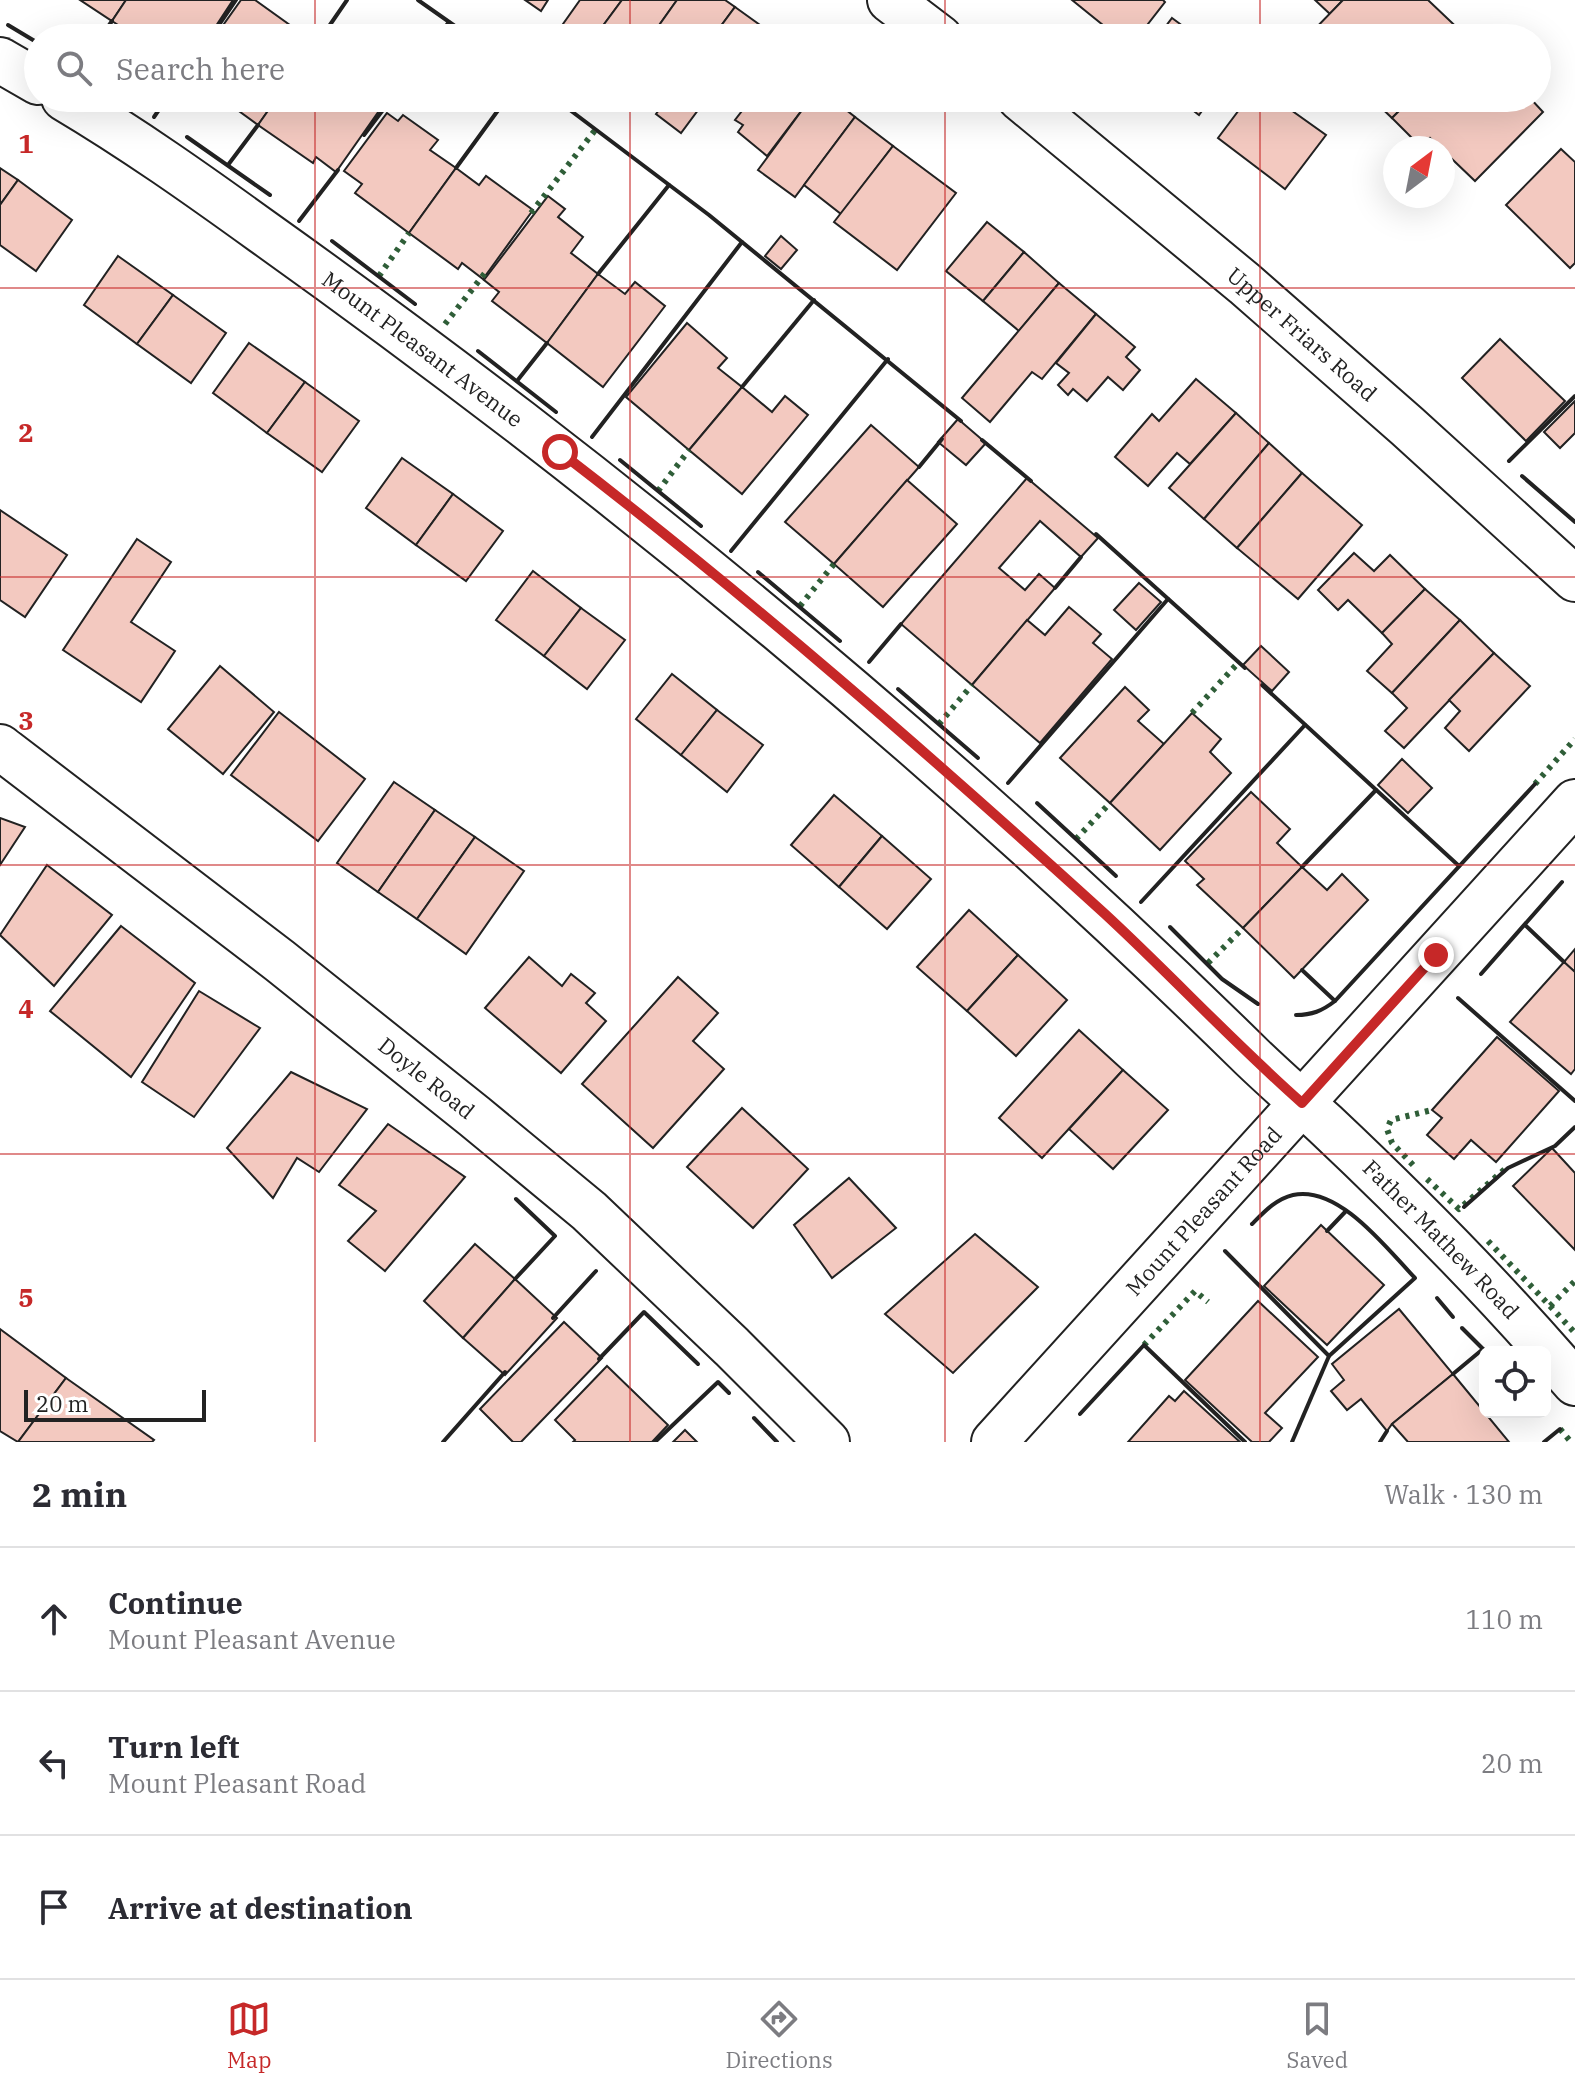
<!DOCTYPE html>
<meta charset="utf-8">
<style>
body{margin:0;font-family:"IBM Plex Serif",serif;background:#f7f7f7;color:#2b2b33}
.controls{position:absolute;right:24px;bottom:24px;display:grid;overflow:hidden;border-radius:12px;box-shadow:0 8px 32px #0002}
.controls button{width:72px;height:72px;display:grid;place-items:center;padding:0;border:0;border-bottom:2px solid #e1e1e2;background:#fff;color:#2b2b33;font:40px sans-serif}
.compass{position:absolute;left:1383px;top:136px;width:72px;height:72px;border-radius:50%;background:#fff;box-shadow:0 8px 32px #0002;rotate:32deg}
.scale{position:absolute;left:24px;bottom:20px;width:182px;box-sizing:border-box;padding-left:8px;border:4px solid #222;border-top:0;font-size:22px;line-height:28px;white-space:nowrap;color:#222;-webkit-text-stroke:6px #fff;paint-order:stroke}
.stop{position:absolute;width:24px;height:24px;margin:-18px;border:6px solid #c62828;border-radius:50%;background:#fff}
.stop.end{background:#c62828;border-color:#fff;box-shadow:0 2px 8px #0008}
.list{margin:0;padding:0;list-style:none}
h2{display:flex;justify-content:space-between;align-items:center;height:104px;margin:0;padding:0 32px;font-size:34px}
h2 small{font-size:26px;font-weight:400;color:#7c7c81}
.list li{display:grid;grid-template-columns:52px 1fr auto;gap:24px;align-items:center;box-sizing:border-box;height:144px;padding:0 32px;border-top:2px solid #e1e1e2}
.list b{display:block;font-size:30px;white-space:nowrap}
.list p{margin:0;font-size:26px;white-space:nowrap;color:#7c7c81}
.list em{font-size:26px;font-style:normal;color:#7c7c81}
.icon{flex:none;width:44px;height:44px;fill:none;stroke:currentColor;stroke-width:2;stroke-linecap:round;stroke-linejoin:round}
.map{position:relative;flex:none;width:1575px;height:1442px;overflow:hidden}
.search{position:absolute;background:#fff;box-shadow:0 8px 32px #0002;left:24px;right:24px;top:24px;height:88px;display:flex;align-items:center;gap:20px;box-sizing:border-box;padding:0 28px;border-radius:44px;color:#7c7c81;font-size:30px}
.sheet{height:536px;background:#fff}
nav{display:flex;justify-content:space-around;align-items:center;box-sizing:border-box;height:112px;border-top:2px solid #e1e1e2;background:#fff;font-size:22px;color:#7c7c81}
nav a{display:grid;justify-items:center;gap:4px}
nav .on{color:#c62828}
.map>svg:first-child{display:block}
</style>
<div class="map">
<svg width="1575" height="1442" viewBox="0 0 1575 1442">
<rect width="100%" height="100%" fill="#fff"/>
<!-- building -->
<g fill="#f3c9c0" stroke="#222" stroke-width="2">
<path d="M80,0h46l-14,21z"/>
<path d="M126,0h107l-25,38h-70l-26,-17z"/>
<path d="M241,0h14l53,38h-94z"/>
<path d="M525,0h23l-7,11z"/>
<path d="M580,0h42l-28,38h-11l-20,-14z"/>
<path d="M622,0h55l-27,38h-32l-16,-11z"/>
<path d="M677,0h48l10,7 -23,31h-62z"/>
<path d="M1072,0h91l2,2 -28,36h-18z"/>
<path d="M1315,0h28l-13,14z"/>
<path d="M1343,0h85l40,38h-158l-2,-2z"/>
<path d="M735,7l25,18 -9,13h-39z"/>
<path d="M1172,18l27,20h-42z"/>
<path d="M221,98h56l-19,27z"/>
<path d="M277,98h93l11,10 -45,64 -20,-15 -3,6 -55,-38z"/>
<path d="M668,98h39l-26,35 -25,-19z"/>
<path d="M752,98h59l-44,58 -29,-24 5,-7 -8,-5z"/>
<path d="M811,98h20l24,19 -60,80 -37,-27z"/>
<path d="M1177,98h34l-12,17z"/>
<path d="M1248,98h26l52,37 -41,54 -67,-51z"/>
<path d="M1371,98h41l-20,20z"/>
<path d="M1412,98h118l13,14 -68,69 -45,-43 -9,9 -29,-29z"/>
<path d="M387,113l11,8 5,-6 35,25 -8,10 26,18 -47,65 -54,-40 7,-9 -18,-13z"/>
<path d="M855,117l38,29 -52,68 -37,-29z"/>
<path d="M893,146l63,47 -59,77 -63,-48z"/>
<path d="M1561,149l14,13v101l-5,5 -64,-63z"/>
<path d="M0,168l18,12 -18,25z"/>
<path d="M456,168l23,17 7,-9 47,34 -50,69 -21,-16 -4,6 -49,-36z"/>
<path d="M18,180l54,40 -36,51 -36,-26v-40z"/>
<path d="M548,196l17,13 -7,8 25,20 -12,16 27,21 -51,69 -55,-42 7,-9 -15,-12z"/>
<path d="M987,222l37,30 -41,49 -37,-30z"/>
<path d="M781,236l16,14 -16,19 -16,-13z"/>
<path d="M1024,252l35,31 -40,48 -36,-30z"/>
<path d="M118,256l55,39 -36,49 -53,-39z"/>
<path d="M598,274l27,20 10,-12 30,24 -62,81 -56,-44z"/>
<path d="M1059,283l37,31 -54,65 -10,-7 -42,50 -28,-24z"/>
<path d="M173,295l53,38 -35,50 -54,-39z"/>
<path d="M1096,314l39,33 -9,10 14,13 -17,20 -15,-13 -21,24 -14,-12 -5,6 -10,-10 11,-12 -13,-10z"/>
<path d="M687,323l40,35 -9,10 24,19 -53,63 -63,-53z"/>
<path d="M1500,339l65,62 -39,40 -64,-63z"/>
<path d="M249,343l56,39 -38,51 -54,-40z"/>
<path d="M1196,379l40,34 -46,51 -13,-11 -29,33 -33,-29 37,-43 7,7z"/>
<path d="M305,382l54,39 -37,51 -55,-39z"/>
<path d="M742,387l30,25 13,-16 23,19 -66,79 -53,-44z"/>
<path d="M1575,401v32l-15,15 -16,-16z"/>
<path d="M1236,413l33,30 -65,76 -35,-31z"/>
<path d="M958,419l28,24 -20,22 -28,-23z"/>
<path d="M871,425l48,42 -85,97 -49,-42z"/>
<path d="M1269,443l33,30 -65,75 -33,-29z"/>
<path d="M402,458l51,36 -37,51 -50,-37z"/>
<path d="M1302,473l60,52 -64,74 -61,-51z"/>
<path d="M1027,478l71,60 -17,19 -41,-36 -41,47 26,22 14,-16 16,14 -83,97 -71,-61z"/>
<path d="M907,480l50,44 -74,83 -49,-43z"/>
<path d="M453,494l50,37 -37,50 -50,-36z"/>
<path d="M0,510l67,45 -42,62 -25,-17z"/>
<path d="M137,539l34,23 -40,60 44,29 -34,51 -78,-52z"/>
<path d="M1354,553l20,18 16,-16 35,34 -43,44 -34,-33 -10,10 -20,-20z"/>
<path d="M533,571l48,37 -37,48 -48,-36z"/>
<path d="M1139,583l22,19 -25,28 -22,-20z"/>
<path d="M1425,589l35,31 -68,73 -25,-22 25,-27 -10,-11z"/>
<path d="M1069,607l32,27 -8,9 19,16 -72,84 -68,-58 55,-65 18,15z"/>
<path d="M581,608l44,32 -38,49 -43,-33z"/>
<path d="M1460,620l34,33 -90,95 -19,-17 22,-23 -15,-15z"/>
<path d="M1261,646l28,26 -17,19 -29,-26z"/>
<path d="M1494,653l36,33 -61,65 -24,-23 15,-17 -11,-11z"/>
<path d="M220,666l54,46 -51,62 -55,-45z"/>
<path d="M672,674l45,36 -36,45 -45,-36z"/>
<path d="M1125,687l24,23 -11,11 26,23 -54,59 -50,-45z"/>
<path d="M717,710l46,35 -36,47 -46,-37z"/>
<path d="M279,712l86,67 -47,62 -87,-66z"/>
<path d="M1192,713l29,26 -11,13 21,21 -71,77 -50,-47z"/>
<path d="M1402,759l30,29 -24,25 -30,-28z"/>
<path d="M394,782l41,28 -57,82 -41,-29z"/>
<path d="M1251,792l39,37 -13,14 25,24 -59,61 -46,-43 7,-6 -19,-18z"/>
<path d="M834,795l48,41 -43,51 -48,-42z"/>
<path d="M435,810l40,27 -58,82 -39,-27z"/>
<path d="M0,818l25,9 -25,38z"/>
<path d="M882,836l49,43 -44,50 -48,-42z"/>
<path d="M475,837l49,34 -58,83 -49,-35z"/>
<path d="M47,865l65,50 -58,71 -54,-51z"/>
<path d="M1302,867l25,23 15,-16 26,26 -74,78 -51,-50z"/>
<path d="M969,910l49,45 -51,56 -50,-44z"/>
<path d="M121,926l74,57 -64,94 -81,-66z"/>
<path d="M1575,949v23l-11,-10z"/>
<path d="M1018,955l49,45 -51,56 -49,-45z"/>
<path d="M529,957l33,29 9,-12 24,19 -9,10 20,18 -45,52 -76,-65z"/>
<path d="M1564,962l11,10v97l-4,5 -61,-52z"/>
<path d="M678,977l40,36 -25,28 31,28 -71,79 -71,-64z"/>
<path d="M199,991l61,37 -66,89 -52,-35z"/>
<path d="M1079,1030l44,40 -81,88 -43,-40z"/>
<path d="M1497,1037l62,54 -63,71 -25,-22 -17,19 -27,-24 15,-17 -10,-8z"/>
<path d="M1123,1070l45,40 -55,59 -44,-40z"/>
<path d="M291,1072l76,37 -48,63 -22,-14 -24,40 -46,-50z"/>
<path d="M742,1108l66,61 -55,59 -66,-61z"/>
<path d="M388,1124l77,53 -80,94 -37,-30 28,-30 -37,-26z"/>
<path d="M1552,1148l23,25v77l-62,-64z"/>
<path d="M849,1178l47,50 -64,50 -38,-53z"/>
<path d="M1321,1225l63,60 -57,60 -63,-59z"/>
<path d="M975,1234l63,53 -85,86 -68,-59z"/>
<path d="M475,1244l40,35 -52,59 -39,-37z"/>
<path d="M515,1279l42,39 -52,57 -42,-37z"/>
<path d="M1258,1301l60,56 -53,56 17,15 -13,14h-17l-67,-62z"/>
<path d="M1399,1309l54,65 -61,50 -5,7 -26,-32 -14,11 -16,-19 13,-11 -12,-16z"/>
<path d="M564,1322l38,36 -81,84h-8l-33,-33z"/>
<path d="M0,1329l66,49 -48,64 -18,-11z"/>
<path d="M607,1366l61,59 -16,17h-79l2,-2 -20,-20z"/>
<path d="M1453,1374l56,68h-101l-16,-18z"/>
<path d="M66,1378l88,62 -2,2h-134z"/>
<path d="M1184,1391l56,51h-112l41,-46 6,5z"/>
<path d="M685,1430l12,12h-24z"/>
</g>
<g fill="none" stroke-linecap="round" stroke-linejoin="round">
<defs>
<g id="minor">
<path d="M890,0l50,38"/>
<path d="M0,60l38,22"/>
<path id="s1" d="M64,98c69,41 134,87 199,134 87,62 172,125 257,190 256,197 501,408 732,635 24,23 49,45 73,67 87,82 172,168 250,259"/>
<path id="s2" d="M1020,98l225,186 162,142 168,153"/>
<path id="s3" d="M0,747l280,214 194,155 115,95 143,136 95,95"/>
<path id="s4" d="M994,1442l581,-640"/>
</g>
</defs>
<!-- minor casing -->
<use href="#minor" stroke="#222" stroke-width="48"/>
<!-- minor -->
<use href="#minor" stroke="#fff" stroke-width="44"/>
<!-- hedge -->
<g stroke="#2f5e38" stroke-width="6" stroke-dasharray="4 6" stroke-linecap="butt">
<path d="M531,213l65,-84"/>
<path d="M379,276l30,-43"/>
<path d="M445,324l40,-51"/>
<path d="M658,491l31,-41"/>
<path d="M800,606l34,-42"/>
<path d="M1192,713l46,-50"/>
<path d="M939,724l33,-39"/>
<path d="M1535,784l40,-45"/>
<path d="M1076,839l34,-36"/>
<path d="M1208,963l35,-35"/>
<path d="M1413,1165l-21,-22 -5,-14 4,-9 41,-10"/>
<path d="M1427,1179l32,30 46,-40"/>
<path d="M1488,1241l62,65 25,-25"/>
<path d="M1550,1306l25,27"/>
<path d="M1144,1345l51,-54 13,11"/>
<path d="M1560,1429l11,13"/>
</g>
<!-- wall -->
<g stroke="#222" stroke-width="4">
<path d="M418,0l54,38"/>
<path d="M8,25l30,18"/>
<path d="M219,25l17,-25"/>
<path d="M323,35l24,-35"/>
<path d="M100,38l12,-17"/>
<path d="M437,38l12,-16"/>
<path d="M554,98l155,117 252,206"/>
<path d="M154,117l13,-19"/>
<path d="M364,135l28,-37"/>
<path d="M187,137l83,58"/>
<path d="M228,165l30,-40"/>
<path d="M456,168l51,-70"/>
<path d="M299,221l39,-51"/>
<path d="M332,241l83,63"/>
<path d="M598,274l71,-89"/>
<path d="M478,351l78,61"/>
<path d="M517,381l30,-38"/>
<path d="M742,387l72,-87"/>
<path d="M592,437l150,-195"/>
<path d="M982,440l49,41"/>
<path d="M620,460l81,66"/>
<path d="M1509,461l66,-65"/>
<path d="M919,467l23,-28"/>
<path d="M1522,476l53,46"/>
<path d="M1096,534l149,134"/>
<path d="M731,551l157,-192"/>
<path d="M758,572l82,69"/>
<path d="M1055,588l26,-31"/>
<path d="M869,662l32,-38"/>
<path d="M1262,685l197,181"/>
<path d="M898,689l80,69"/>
<path d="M1008,783l160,-184"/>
<path d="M1037,803l79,73"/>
<path d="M1302,867l74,-77"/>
<path d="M1141,902l164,-177"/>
<path d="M1525,925l39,37"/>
<path d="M1170,927l52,52 36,25"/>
<path d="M1302,970l33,31"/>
<path d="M1481,974l81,-92"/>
<path d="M1458,998l117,103"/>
<path d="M1296,1015c16,0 26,-4 39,-14l200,-217"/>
<path d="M1464,1207l44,-39 47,-22 20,-19"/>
<path d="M1327,1231l19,-20"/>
<path d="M1225,1251l104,105 86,-78c-28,-29 -76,-93 -122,-83 -17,4 -29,17 -41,29"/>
<path d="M515,1279l40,-43 -39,-37"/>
<path d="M1437,1298l16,19"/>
<path d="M553,1318l43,-47"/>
<path d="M1462,1328l24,24"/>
<path d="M599,1359l45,-47 54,52"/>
<path d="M1453,1374l30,-25"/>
<path d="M1080,1414l64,-69 101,97"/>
<path d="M754,1418l23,24"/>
<path d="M443,1442l62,-70"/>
<path d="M655,1442l63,-60 11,11"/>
<path d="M1292,1442l37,-86"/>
<path d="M1380,1442l7,-11"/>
<path d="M1544,1442l16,-13"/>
</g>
</g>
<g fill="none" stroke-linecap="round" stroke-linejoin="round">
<!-- route -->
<path stroke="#c62828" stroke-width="10" d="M560,452c189,145 369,302 545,462 67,62 129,129 197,189l134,-148"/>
</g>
<!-- grid -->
<path fill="none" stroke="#c62828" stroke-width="2" stroke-opacity="0.55" d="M315,0v38M630,0v38M945,0v38M1260,0v38M315,98v1344M630,98v1344M945,98v1344M1260,98v1344M0,288h1575M0,577h1575M0,865h1575M0,1154h1575"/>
<g text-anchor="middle" stroke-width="6" stroke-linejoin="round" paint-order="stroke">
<!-- street labels -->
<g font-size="22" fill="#222" stroke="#fff">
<text dy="8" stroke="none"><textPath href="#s2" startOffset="368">Upper Friars Road</textPath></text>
<text dy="8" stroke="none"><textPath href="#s1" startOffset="438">Mount Pleasant Avenue</textPath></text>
<text dy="8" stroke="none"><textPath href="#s3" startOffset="540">Doyle Road</textPath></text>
<text dy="8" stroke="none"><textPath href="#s4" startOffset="312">Mount Pleasant Road</textPath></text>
<text dy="8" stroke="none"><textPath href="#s1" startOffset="1792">Father Mathew Road</textPath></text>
</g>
</g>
<g font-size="26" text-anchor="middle" font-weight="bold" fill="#c62828" stroke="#fff" stroke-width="6" stroke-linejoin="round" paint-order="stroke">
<text x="26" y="153">1</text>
<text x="26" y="442">2</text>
<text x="26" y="730">3</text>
<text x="26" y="1018">4</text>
<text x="26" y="1307">5</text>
</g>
</svg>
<div class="controls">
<button><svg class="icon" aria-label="locate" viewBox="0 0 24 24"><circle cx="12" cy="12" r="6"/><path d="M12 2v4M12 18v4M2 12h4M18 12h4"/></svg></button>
</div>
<svg class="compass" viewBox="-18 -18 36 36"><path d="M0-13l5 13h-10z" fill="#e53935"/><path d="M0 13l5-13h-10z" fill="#7c7c81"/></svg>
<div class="scale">20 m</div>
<div class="stop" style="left:560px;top:452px"></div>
<div class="stop end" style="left:1436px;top:955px"></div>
<div class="search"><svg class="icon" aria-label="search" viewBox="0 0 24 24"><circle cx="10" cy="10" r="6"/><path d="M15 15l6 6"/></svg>Search here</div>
</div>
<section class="sheet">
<h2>2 min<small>Walk · 130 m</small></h2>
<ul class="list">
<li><svg class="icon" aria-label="ahead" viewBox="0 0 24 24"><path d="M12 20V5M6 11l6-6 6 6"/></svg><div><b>Continue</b><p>Mount Pleasant Avenue</p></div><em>110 m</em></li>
<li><svg class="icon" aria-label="left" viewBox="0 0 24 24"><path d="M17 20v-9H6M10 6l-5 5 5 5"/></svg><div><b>Turn left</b><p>Mount Pleasant Road</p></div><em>20 m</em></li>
<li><svg class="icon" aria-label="arrive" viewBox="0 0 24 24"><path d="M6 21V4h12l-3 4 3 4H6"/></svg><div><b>Arrive at destination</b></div></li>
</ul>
</section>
<nav>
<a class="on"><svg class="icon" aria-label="map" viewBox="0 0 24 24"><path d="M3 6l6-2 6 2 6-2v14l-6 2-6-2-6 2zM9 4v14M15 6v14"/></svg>Map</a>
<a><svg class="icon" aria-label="directions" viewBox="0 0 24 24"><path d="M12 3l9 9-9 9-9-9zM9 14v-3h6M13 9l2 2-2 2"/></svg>Directions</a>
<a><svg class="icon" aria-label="saved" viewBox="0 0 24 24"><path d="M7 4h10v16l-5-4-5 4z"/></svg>Saved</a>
</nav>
